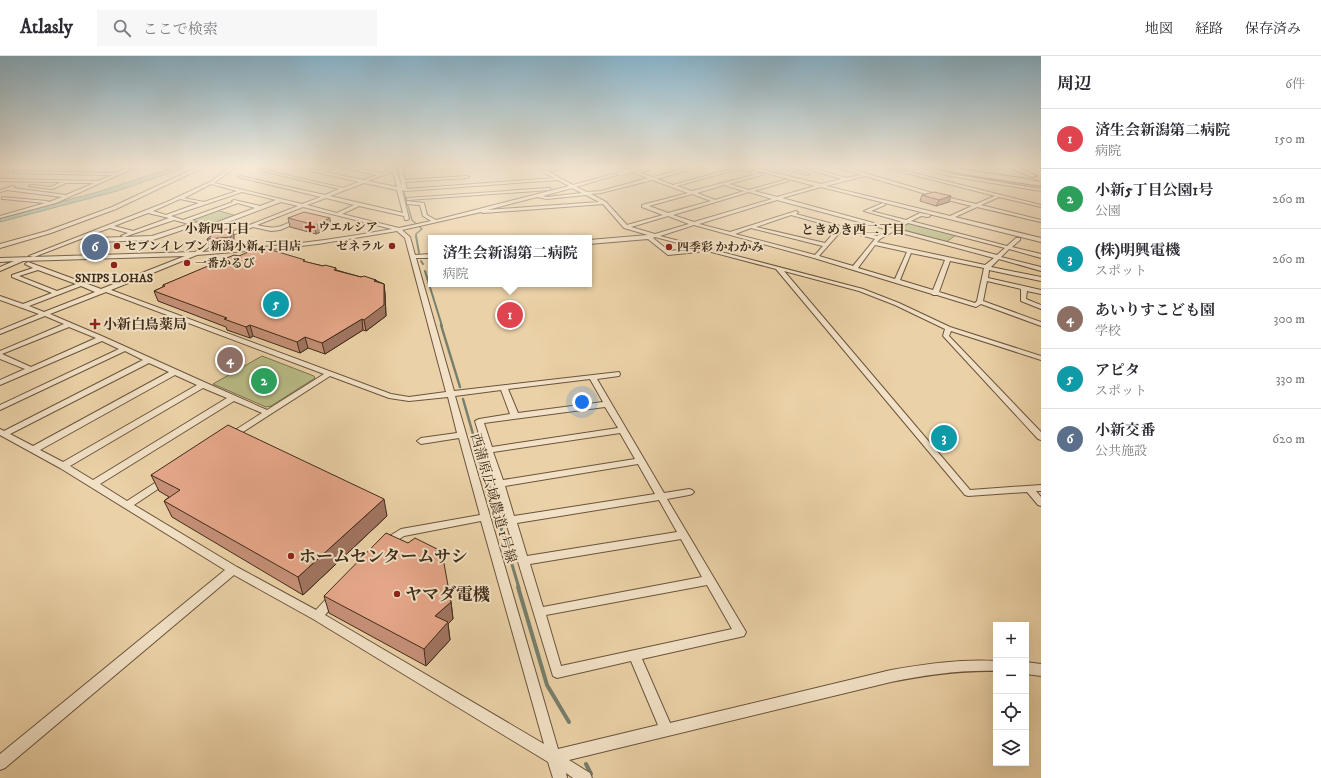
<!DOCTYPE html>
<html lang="ja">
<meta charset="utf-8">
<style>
body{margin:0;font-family:"IM FELL DW Pica","Noto Serif JP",serif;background:#f7f7f7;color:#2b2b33}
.controls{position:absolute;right:12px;bottom:12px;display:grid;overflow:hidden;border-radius:0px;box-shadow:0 4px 16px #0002}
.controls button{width:36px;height:36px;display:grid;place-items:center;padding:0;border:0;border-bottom:1px solid #e1e1e2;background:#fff;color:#2b2b33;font:20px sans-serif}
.you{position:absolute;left:582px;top:346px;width:14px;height:14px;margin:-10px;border:3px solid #fff;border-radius:50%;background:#1a73e8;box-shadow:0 0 0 6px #1a73e833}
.badge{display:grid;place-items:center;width:26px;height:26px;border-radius:50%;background:#8f2418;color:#fff;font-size:13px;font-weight:700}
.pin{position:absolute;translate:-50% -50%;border:2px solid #fff;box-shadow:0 1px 4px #0006}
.popup{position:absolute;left:428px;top:179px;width:164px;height:52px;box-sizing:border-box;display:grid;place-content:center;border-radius:0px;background:#fff;filter:drop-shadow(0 1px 3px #0005);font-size:13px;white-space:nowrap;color:#7c7c81}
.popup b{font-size:15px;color:#2b2b33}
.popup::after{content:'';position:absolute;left:50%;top:100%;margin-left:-8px;border:8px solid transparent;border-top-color:#fff}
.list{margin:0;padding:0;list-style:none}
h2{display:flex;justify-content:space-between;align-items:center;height:52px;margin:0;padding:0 16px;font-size:17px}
h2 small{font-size:13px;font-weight:400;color:#7c7c81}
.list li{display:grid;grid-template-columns:26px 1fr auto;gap:12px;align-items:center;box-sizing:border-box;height:60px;padding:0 16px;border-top:1px solid #e1e1e2}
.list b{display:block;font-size:15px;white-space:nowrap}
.list p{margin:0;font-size:13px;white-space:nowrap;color:#7c7c81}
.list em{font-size:13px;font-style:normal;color:#7c7c81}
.icon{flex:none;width:22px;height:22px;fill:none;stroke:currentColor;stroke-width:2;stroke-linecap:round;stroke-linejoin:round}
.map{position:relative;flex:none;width:1041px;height:722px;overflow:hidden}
header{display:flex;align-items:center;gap:24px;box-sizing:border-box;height:56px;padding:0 20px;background:#fff;border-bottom:1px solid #e1e1e2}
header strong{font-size:19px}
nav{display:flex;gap:22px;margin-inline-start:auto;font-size:14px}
.search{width:280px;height:36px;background:#f7f7f7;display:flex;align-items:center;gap:10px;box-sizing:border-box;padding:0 14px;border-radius:0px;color:#7c7c81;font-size:15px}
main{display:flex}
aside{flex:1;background:#fff}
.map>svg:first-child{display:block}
</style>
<header>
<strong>Atlasly</strong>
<div class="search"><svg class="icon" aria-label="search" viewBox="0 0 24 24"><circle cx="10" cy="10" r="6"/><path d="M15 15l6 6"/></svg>ここで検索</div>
<nav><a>地図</a><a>経路</a><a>保存済み</a></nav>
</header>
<main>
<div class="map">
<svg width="1041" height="722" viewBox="0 0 1041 722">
<rect width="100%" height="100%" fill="#ebd1a7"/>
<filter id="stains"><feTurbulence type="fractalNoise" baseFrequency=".005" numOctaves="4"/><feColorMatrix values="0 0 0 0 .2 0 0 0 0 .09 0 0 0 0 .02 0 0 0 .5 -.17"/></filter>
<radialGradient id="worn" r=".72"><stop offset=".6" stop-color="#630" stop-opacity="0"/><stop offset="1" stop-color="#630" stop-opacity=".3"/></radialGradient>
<!-- green -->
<g fill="#b8bb86" stroke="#7c734f">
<path d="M216,154l21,6 -26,9 -20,-5z"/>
<path d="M907,167h3l46,12 -10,7 -48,-14z"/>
<path d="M262,300l52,20 1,2 -44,28 -5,1 -53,-23z"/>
</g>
<!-- water -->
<path fill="#99b7a4" stroke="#757f6c" d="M174,111h13l-70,24 -117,31v-4l98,-26z"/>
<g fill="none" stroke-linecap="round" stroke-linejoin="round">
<!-- stream-far4 -->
<g stroke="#757f6c" stroke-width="1.5">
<path d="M397,111l15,53 10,9 -6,5v3"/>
<path d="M941,115l100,18"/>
</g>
<!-- stream-far3 -->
<g stroke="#757f6c" stroke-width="2">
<path d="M416,180l3,17"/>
<path d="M421,205l2,3"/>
<path d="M425,215l17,55"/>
</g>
<!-- stream-far2 -->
<g stroke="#757f6c" stroke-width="2.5">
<path d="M441,269l19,62"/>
<path d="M463,343l12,42"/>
</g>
<!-- stream-far1 -->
<path stroke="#757f6c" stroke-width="3" d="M475,384l44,148"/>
<!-- stream -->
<g stroke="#757f6c" stroke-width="4">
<path d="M518,531l29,98 22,37"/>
<path d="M586,708l5,10"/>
</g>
<defs>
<g id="minor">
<path d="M130,111h6l-80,36 -56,15v-2l45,-13 -41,-4h-2v-2l45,4 2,1 13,-5 -55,-7 -7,2v-2l13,-4 2,1 -2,1 53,7 28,-12h-29l-1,1 -12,5 -23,-3 2,-1 20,2 10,-5 -61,-1v-2l98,2 14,-6 -98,-2 -1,-2 103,2z"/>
<path d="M198,111h6l-88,42 -65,24 -51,15v-4l47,-13 65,-24z"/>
<path d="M231,111h5l-22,16 88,21 19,-7 -83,-20 2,-1 85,19 14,-6 -81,-19 2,-1 83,19 16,-6 -65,-15c8,0 16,3 24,3 6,1 11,-3 17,-3l-11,5 40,8 13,-5 -36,-8h9l31,6 11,-4v-2h4l6,21 -4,-21h4l3,13 62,-4 2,1 -2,1 -62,4 2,7 147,-11 -20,-11c5,0 9,3 13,4 8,0 16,-4 24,-4l-22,5 24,13 48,-13 2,1 -47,14 11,5 14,-1 47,-13 -30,-11c7,0 14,5 20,4 7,-1 13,-4 20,-4l-18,6 13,4 39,-10h7l-42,12 16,6 61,-17 -1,-1h7l12,4 -2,1 -12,-3 -61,17 15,5 69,-18 1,2 -33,9 20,6 39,-11v2l-34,10 23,6 38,-11 -72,-19h8l70,17 20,-5 -39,-12h7l37,11 15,-3 -24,-8h7l102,30 30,7 19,-8 -112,-29h7l151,38v2l-42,-10 -18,8 60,15v2l-64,-15 -22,10 86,21v4l-220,-55 -39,11 110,30 11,-6 -39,-11 19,-8 2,1v1l-14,6 35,9 14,-7 10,2v1l-2,1 -7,-1 -10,5 96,25 9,-8h4v2l-8,7 29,7v4l-32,-9 -8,8 40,10v4l-42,-12 -8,8 50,10v4l-52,-11 -1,8 53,12v4l-14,-3 -1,8 15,6v4l-20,-8v-12l-34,-8 -4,20 58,21v4l-60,-22 -5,3 -39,-12h-4l-1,-1 -118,-36 -120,-33 -34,11 203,53 36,14 51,24 91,29v4l-90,-29 -2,5 92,96v8l-3,-1 -94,-102 -1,-1 2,-7 -50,-24 -36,-14 -75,-20 186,219 71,-5v6h-5l5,6v9l-3,-1 -11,-13 -59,4 -3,-1 -189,-226 -76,-20v2l-2,1 -30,3 -20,-16 -59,5v-4l59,-5 -24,-7 -21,-24 -120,9 -2,-1 -79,18 8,7 5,18 16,-1v4h-15l38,133 165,-19 1,2 -1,2 -22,3 67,114 25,-4 3,1 2,2 -2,2 -3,1 -22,4 79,133 -2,4 -4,1 -98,22 28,64 221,-53c35,-6 69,-11 105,-9v10c-36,-1 -70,4 -105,11l-322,78 21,13 2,5h-19l-7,-5 1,5h-14l-5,-16 -235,-143 -79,-44 -229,193 -5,2v-16l225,-184 -165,-102 -60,-33v-6l4,2 139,-71 -18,-9 -125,59v-5l119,-56 -17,-8 -102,44v-5l25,-11 -25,-10v-8l64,-27 -19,-8 -45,18v-4l39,-16 -39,-14v-4l23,8 29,-11 -40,-16v-2l21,-7 -8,-4 3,-2 73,27 84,-33 -162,5 -23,10v-4l14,-6 -14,1v-4l195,-6 18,-13 12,-5 -31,-8 -41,14 -59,2 -11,-4 -49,19 -5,-1 138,-54 43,-20zM393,115l4,16 -29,-6zM865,120l78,23 29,7 -22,10 -124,-30zM558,124l11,6 -133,34 -9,-5 -3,-12 -17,-2v3l13,1 3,11 8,5 -32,7 -57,-14 17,-8 45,10 1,4h2l2,-1 -7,-29h1l2,1zM652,124l36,13 -46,12v2l21,8 -36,10 -21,-23 -15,-8 10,-1zM364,127l33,7 6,23 -73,-17zM211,128l26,7 -33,11 -20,-4zM724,129l20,6 -29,9 -18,-7zM572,132l10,5 -35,4 -4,-1zM242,136l34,8 -16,6 -26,-6 -2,1 1,1 -50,18 -12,-4zM749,136l23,7 -78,23 -21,-7zM692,138l19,7 -43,12 -19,-7zM586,139l13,7 -112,8 50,-13 10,2zM326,142l28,7 -17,8 -30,-8zM180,143l19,4 -33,12 -13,-4zM777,144l112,30 -12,6 -81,-22 2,-2 -2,-1 -66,21 -31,-8zM281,146l17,4 -69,27 -17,-5zM238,147l17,5 -48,18 -18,-5zM303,151l89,22c-63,12 -126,19 -190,23l15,-11 36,-14 18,4 9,-1 21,-9v-2h-4c-18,8 -20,11 -40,6zM148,157l21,5 -36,13 -19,-5zM791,159l47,13 -13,15 -69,-16zM668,160l21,8 -34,10 -24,-7zM174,164l15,4 -37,12 -28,1zM908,167l97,25 -8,7 -100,-26zM110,172l18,5 -7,3 3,1 -30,1 -7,-2zM751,172l72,18 -8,9 -80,-21zM842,174l33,9 -22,27 -34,-10zM397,175l8,7 41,154 -37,5 -18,-3 -280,-104 86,-35 76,-6 45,-5zM894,175l100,27 -9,7 -108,-23 3,-3zM655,181l42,11 -28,3 -16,-13zM875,189l32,7 -12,27 -37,-11zM911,197l34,7 -12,30 -33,-10zM950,205l34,7 -7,33 -2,2 -36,-11zM38,214l38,14 -19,7 -38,-15zM81,230l14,6 -51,20 -15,-6zM106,236l218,82 -57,36 -63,-28 -100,-45 -54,-23zM69,271l27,11 -65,29 -29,-13zM149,307l20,9 -136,74 -23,-12zM175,319l22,10 -134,77 -23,-12zM330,320l59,22 20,3 39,-4 9,36 -36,5 -4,3 4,3 38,-6 21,77 -79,14 -18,11 -1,3 1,3 4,1 17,-11 77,-15 63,223 -219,-129 15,-17 -1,-3c-9,-3 -17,9 -23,15l-79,-43 -103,-62 33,-22 2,-2 -2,-2h-6l-34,22 -27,-17 134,-83 28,12 -33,21 -1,2 4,3zM590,323l13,23 -85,11 -10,-24zM203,332l24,10 -134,82 -23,-14zM501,334l9,24 -31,5 -4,2 78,255 4,2 74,-17 27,64 -100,24 -103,-353zM605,351l13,21 -126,19 -8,-24zM620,377l15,26 -132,21 -10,-28zM638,408l17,30 -141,22 -9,-30zM659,444l18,32 -150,24 -10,-33zM681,483l21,38 -159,30 -13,-43zM707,529l25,44 -171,37 -15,-51z"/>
<path d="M779,111h7l24,7 -2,1z"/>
<path d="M920,111h7l23,7 91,15v2l-91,-15z"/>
<path d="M548,132h2v2l-142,10 -2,-1 2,-1z"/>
<path d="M1026,606l15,2v12l-15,-2z"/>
</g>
<g id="highway">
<path d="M935,111h11l82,12 13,3v4l-78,-12z"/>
<path d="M1007,111h9l21,9 -5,1z"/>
</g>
</defs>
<!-- minor casing -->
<use href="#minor" stroke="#6a543c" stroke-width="2"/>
<!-- highway casing -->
<use href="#highway" stroke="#3f2b18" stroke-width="2"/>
<!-- minor -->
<use href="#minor" fill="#f2e1c6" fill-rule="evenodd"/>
<!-- highway -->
<use href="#highway" fill="#ebd1a7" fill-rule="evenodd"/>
<defs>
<path id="minor-bridge" d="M621,117l24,-6"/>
</defs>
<!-- minor-bridge casing -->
<use href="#minor-bridge" stroke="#6a543c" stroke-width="5.5" stroke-linecap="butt"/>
<!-- minor-bridge -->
<use href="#minor-bridge" stroke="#f2e1c6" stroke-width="4.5"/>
</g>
<!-- wall -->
<g fill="#c69077" stroke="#3f2b18">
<path d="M922,139l27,7 -13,4 -16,-5z"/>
<path d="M288,162l43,9 -15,7 -26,-7z"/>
<path d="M239,200l67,6 17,4 13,2v2l25,7 15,3 1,1 7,3 1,10 1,22 -20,15 -3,-1 -38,24 -17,-6 -8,5 -47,-17 -3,2 -23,-8 -1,-3 -68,-26 -4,-10 9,-4v-2z"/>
<path d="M151,419l236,41 -84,79 -131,-78 -8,-16 5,-4 -10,-6z"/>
<path d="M408,487l29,6 1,7 13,46 2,17 -5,5 2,16 -24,26 -97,-53 -5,-17z"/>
</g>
<!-- shaded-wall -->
<g fill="#a17561" stroke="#3f2b18">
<path d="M951,140l-2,6 -13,4 3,-6z"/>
<path d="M330,162l1,9 -15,7 -1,-9z"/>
<path d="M232,171l2,9v10l-24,2 -3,-9z"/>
<path d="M384,228l1,10 1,22 -20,15 -2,-11z"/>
<path d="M362,263l1,11 -38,24 -3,-11z"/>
<path d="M250,269l3,11 -3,2 -4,-11z"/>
<path d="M305,281l3,11 -8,5 -3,-11z"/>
<path d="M384,443l3,17 -84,79 -5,-18z"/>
<path d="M437,493l2,18 -5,-12z"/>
<path d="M451,546l2,17 -5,5 2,16 -24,26 -2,-17 11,-33z"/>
</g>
<!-- building -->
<g fill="#e6a78a" stroke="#3f2b18">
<path d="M934,136l17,4 -12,4 -17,-5z"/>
<path d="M304,156l26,6 -15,7 -27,-7z"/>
<path d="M232,171l-1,10 -24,2 8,-6z"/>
<path d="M265,192l40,12 -2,1 20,5 2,-1 11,3 -2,2 27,7 3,-1 12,4 -2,1 10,3v21l-20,15 -2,-1 -40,24 -17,-6 -8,5 -47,-17 -4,2 -22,-8 3,-1 -73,-27 11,-5 -2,-1 71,-30 5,1 14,-6z"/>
<path d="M228,369l156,74 -86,78 -134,-76 16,-11 -29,-15z"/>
<path d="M386,477l22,10 7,-5 22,11 -3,6 9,3 8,44 -16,14 13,6 -24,27 -100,-53z"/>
</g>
<!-- sky -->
<linearGradient id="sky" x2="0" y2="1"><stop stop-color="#88b5cd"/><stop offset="0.52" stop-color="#f6ead7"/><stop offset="1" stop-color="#f6ead7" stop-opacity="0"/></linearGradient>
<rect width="1041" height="212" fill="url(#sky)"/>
<!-- markers -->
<g fill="#8f2418" stroke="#f2e1c6" stroke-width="1.5">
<path d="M308 165h4v4h4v4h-4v4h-4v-4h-4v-4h4z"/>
<circle cx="117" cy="190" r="4"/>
<circle cx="392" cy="190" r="4"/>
<circle cx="669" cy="191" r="4"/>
<circle cx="187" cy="207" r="4"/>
<circle cx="114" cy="209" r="4"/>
<path d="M93 262h4v4h4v4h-4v4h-4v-4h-4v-4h4z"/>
<circle cx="291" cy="500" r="4"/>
<circle cx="397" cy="538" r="4"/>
</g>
<g text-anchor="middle" stroke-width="4" stroke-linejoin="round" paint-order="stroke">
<!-- far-poi labels -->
<g font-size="12" font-weight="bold" fill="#3f2b18" stroke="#f2e1c6" text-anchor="start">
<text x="318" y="175">ウエルシア</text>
<text x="125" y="194">セブンイレブン 新潟小新4丁目店</text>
<text x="384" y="194" text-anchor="end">ゼネラル</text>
<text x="677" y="195">四季彩 かわかみ</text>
<text x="195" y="211">一番かるび</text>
<text x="114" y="226" text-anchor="middle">SNIPS LOHAS</text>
</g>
<!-- far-neighbourhood labels -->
<g font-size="13" font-weight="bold" fill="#3f2b18" stroke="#f2e1c6">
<text x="217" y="177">小新四丁目</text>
<text x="853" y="178">ときめき西二丁目</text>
</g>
<!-- poi labels -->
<g font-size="14" font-weight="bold" fill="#3f2b18" stroke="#f2e1c6" text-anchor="start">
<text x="103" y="273">小新白鳥薬局</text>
</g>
<!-- street labels -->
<g font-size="14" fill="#3f2b18" stroke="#f2e1c6">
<text transform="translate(494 442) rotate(74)" y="5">西蒲原広域農道 1号線</text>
</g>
<!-- near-poi labels -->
<g font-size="17" font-weight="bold" fill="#3f2b18" stroke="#f2e1c6" text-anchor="start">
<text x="299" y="506">ホームセンタームサシ</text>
<text x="405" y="544">ヤマダ電機</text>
</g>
</g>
<rect width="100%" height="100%" filter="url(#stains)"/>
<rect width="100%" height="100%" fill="url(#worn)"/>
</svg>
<div class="controls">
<button>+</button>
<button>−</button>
<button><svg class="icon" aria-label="locate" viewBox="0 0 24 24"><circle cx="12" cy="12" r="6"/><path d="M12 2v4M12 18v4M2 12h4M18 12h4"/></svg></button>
<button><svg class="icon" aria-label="layers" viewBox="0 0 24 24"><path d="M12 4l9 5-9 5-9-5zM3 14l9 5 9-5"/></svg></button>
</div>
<div class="you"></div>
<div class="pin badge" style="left:510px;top:259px;background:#e0444e">1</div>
<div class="popup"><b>済生会新潟第二病院</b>病院</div>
<div class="pin badge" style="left:264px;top:325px;background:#2e9e5b">2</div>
<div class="pin badge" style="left:944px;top:382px;background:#0f9aa8">3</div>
<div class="pin badge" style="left:230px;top:304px;background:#8d6e63">4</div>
<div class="pin badge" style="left:276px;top:248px;background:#0f9aa8">5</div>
<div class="pin badge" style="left:95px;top:191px;background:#5c6f8a">6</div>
</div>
<aside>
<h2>周辺<small>6件</small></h2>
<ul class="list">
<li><span class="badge" style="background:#e0444e">1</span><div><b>済生会新潟第二病院</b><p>病院</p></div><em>150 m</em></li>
<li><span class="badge" style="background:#2e9e5b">2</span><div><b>小新5丁目公園1号</b><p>公園</p></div><em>260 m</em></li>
<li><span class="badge" style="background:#0f9aa8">3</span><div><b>(株)明興電機</b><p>スポット</p></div><em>260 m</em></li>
<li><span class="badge" style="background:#8d6e63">4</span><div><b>あいりすこども園</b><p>学校</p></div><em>300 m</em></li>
<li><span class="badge" style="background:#0f9aa8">5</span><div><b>アピタ</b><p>スポット</p></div><em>330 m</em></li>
<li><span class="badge" style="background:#5c6f8a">6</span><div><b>小新交番</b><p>公共施設</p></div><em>620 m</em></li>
</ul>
</aside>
</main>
